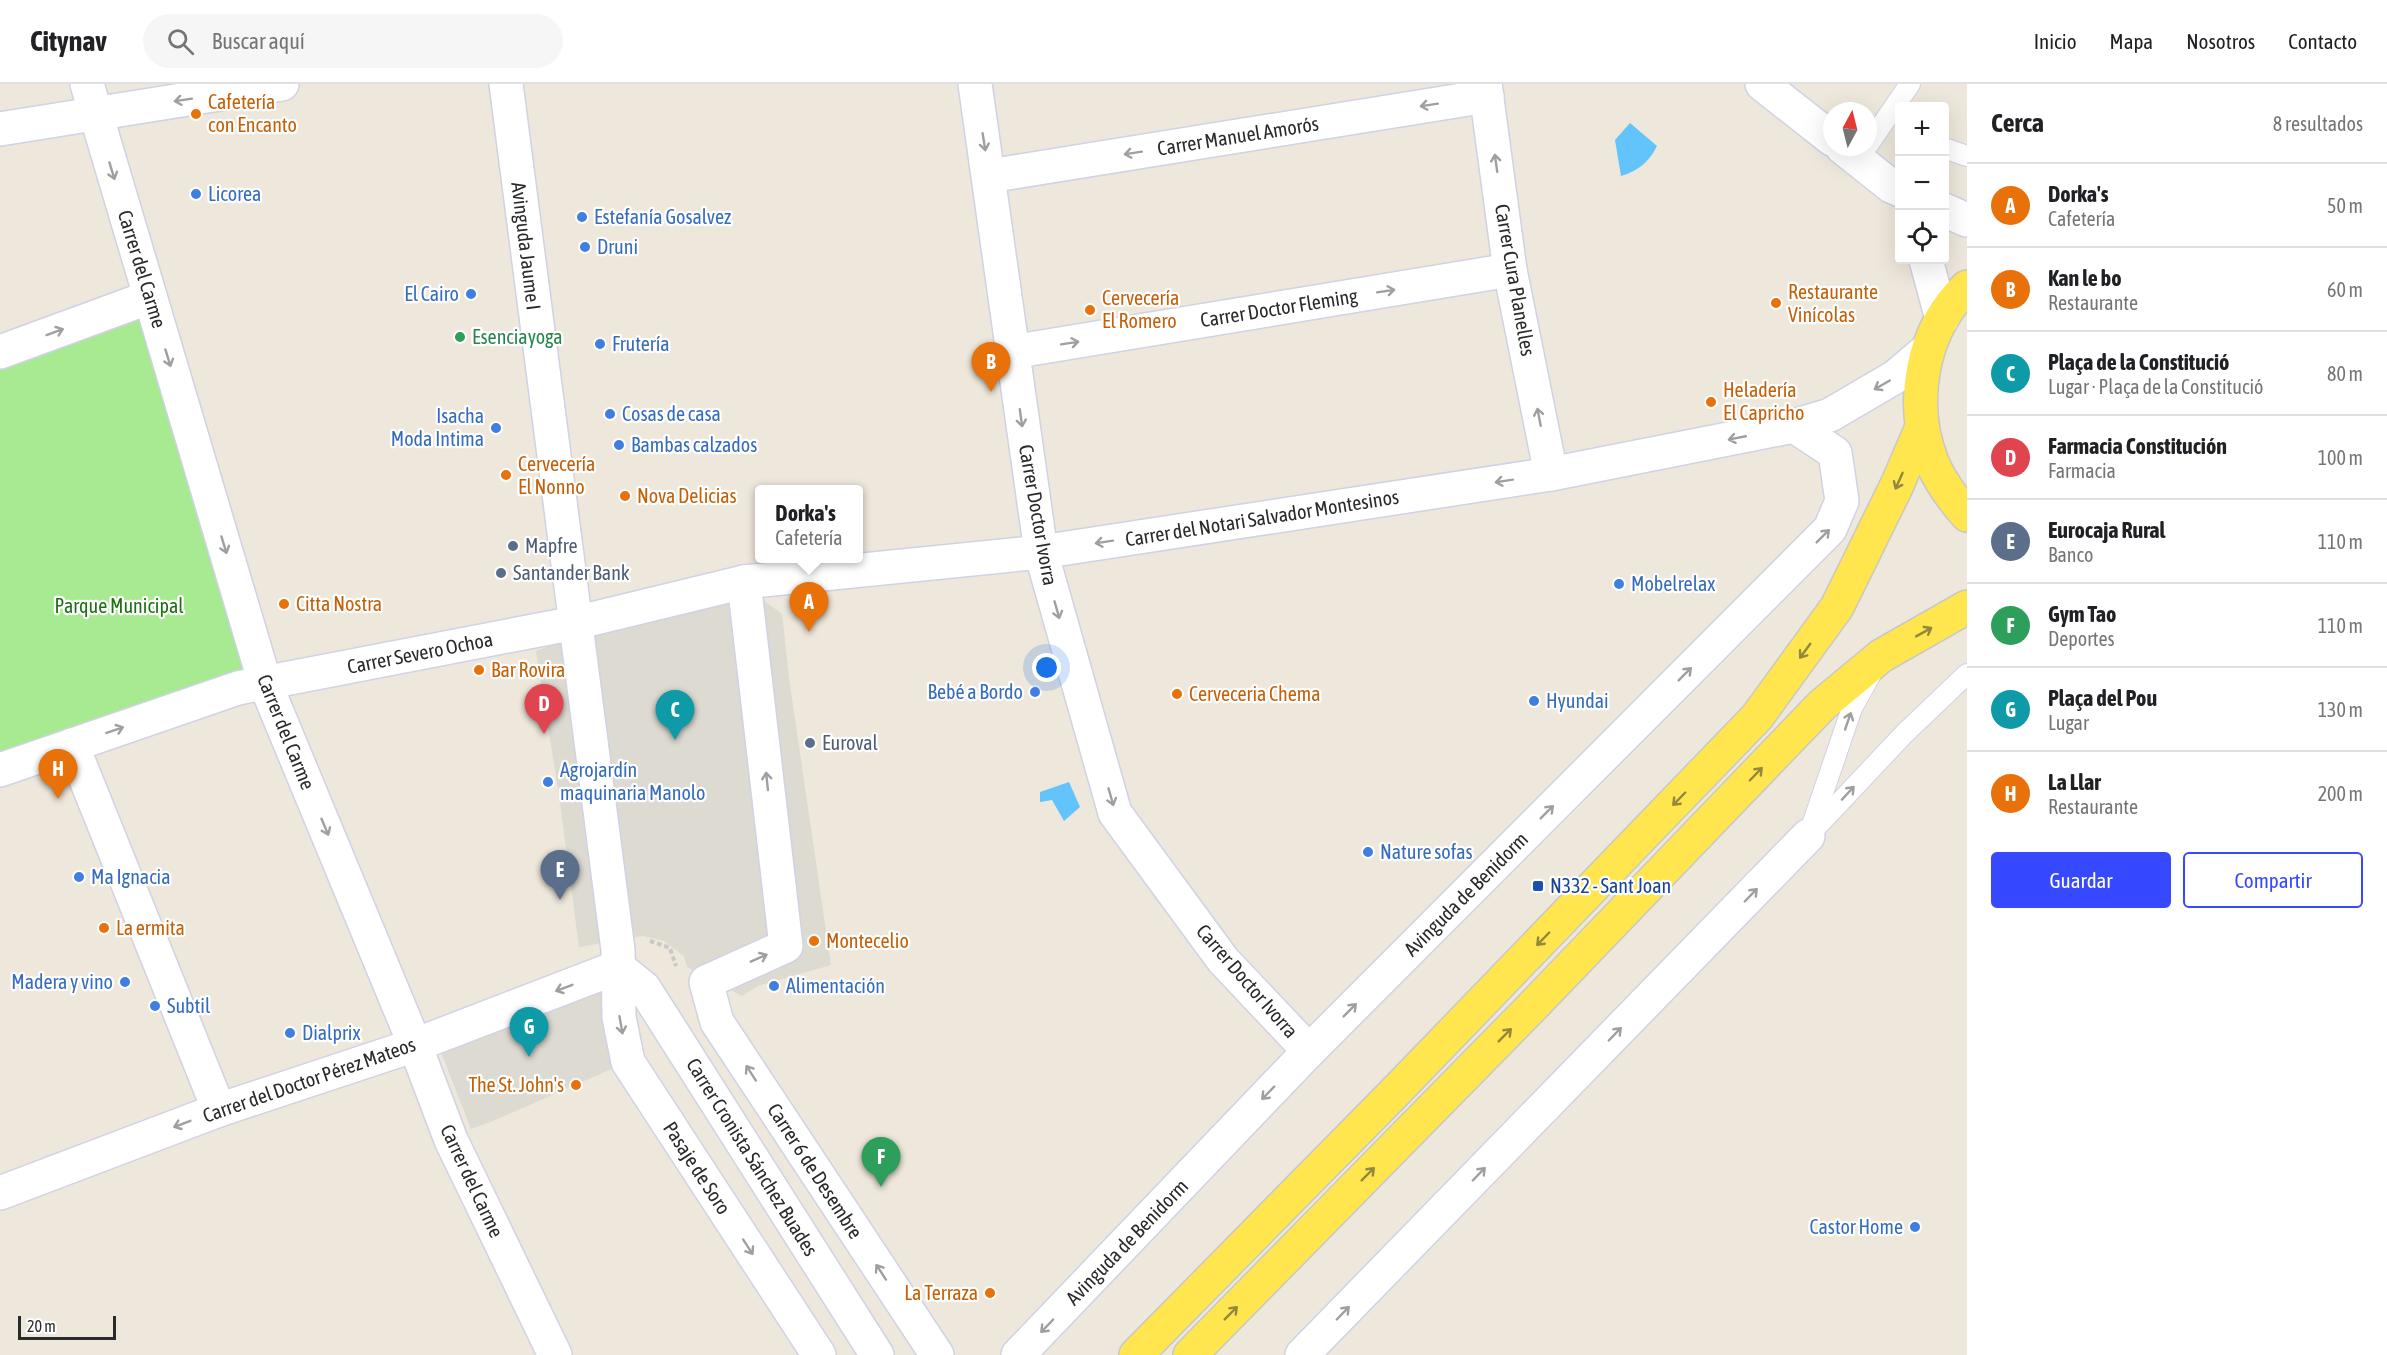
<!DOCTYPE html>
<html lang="es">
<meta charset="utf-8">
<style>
body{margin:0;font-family:"Asap Condensed",sans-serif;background:#f6f6f6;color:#202124}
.controls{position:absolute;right:18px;top:18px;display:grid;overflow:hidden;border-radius:6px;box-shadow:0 6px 24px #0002}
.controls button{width:54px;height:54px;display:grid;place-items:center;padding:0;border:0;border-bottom:2px solid #e0e0e0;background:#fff;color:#202124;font:30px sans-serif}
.compass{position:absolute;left:1823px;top:18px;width:54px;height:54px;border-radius:50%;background:#fff;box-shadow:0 6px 24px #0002;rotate:7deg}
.scale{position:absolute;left:18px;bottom:15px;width:98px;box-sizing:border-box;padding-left:6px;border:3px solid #2a2a2a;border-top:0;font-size:16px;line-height:21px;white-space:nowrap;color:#2a2a2a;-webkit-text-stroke:4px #fff;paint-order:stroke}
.you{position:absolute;left:1047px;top:584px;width:21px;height:21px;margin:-15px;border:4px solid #fff;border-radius:50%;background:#1a73e8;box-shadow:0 0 0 9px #1a73e833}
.badge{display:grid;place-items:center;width:39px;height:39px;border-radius:50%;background:#3749ff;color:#fff;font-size:20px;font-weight:700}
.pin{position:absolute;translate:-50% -50px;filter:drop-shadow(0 2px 3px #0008)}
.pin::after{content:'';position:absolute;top:32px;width:21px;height:18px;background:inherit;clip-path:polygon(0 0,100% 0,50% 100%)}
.popup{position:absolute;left:755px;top:401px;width:108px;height:78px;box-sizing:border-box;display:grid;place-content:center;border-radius:6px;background:#fff;filter:drop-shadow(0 2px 4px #0005);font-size:20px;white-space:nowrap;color:#757577}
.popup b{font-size:22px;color:#202124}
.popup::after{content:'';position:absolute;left:50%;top:100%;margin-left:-12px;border:12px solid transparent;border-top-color:#fff}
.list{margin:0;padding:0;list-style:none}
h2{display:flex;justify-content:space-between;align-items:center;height:78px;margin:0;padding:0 24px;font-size:26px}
h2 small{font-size:20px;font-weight:400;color:#757577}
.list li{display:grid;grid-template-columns:39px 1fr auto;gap:18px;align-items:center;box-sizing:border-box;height:84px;padding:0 24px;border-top:2px solid #e0e0e0}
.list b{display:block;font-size:22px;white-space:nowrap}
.list p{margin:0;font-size:20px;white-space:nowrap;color:#757577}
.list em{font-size:20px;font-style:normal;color:#757577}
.actions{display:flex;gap:12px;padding:18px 24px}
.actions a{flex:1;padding:14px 0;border:2px solid #3749ff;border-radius:6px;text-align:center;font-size:21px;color:#3749ff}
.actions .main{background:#3749ff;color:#fff}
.icon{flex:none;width:33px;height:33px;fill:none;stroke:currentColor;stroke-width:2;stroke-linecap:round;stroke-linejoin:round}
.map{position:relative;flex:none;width:1967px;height:1271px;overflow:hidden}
header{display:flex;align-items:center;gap:36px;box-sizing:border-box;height:84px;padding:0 30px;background:#fff;border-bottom:2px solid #e0e0e0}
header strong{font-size:28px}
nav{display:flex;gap:33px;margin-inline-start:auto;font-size:21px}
.search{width:420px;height:54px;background:#f6f6f6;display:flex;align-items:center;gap:15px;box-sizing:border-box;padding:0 21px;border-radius:33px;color:#757577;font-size:22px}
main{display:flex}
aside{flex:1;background:#fff}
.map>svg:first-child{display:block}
</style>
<header>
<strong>Citynav</strong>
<div class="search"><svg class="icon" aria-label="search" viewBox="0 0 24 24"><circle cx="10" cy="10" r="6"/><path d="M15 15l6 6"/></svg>Buscar aquí</div>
<nav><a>Inicio</a><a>Mapa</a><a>Nosotros</a><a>Contacto</a></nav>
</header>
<main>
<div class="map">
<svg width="1967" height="1271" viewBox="0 0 1967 1271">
<rect width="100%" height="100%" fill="#eee7db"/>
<!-- green -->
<path fill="#a7ea92" d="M150,213l115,386 -265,87v-418z"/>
<!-- plaza -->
<g fill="#dddad2">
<path d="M747,504l35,26 8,71 41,280 -73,21 -16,10 -55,-29 -3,-11 -20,-15 -21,-5 -64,11 -20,-152 -23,-144 57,-23z"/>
<path d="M602,906l14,77 -123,54 -22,8 -32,-82z"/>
</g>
<!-- water -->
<g fill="#63c4fb">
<path d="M1630,39l27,23c-8,16 -19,25 -36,30l-6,-36z"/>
<path d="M1069,698l11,25 -16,14 -12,-21 -12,2v-10z"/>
</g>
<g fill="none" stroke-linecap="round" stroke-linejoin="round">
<defs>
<g id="service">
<path d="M1868,61l42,-61"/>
<path d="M1944,64l23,8"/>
<path d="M1811,744l41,-120 19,-34"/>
<path d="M1808,752l96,-102 63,-60"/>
</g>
<g id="minor">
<path d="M87,0l178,599 150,362 36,95 104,215"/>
<path d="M506,0l112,866 1,67 9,45 191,293"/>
<path d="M975,0l66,468 74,261 108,147 86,91"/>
<path d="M1485,0l25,186 41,204"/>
<path d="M0,45l282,-45"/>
<path d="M989,92l498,-80"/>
<path d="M0,268l150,-55"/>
<path d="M1012,268l498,-82"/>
<path d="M744,498l42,364 -80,36 11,40 220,333"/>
<path d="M72,661l147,365"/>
<path d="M0,686l238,-82 337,-65 169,-41 297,-30 510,-78 243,-48 36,-11 65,-38 33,-28"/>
<path d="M618,883l26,21 233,367"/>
<path d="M0,1109l219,-83 196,-65 203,-78"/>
<path d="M1018,1271l291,-304 521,-522 12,-28 -7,-48 -41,-27"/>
<path d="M1302,1271l506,-519"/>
</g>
<g id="tertiary">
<path d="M1762,0l70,55"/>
<path d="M1842,63l49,39 9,4"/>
<path d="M1944,126l23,10"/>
<path d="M1926,176l16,59"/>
</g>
<g id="primary">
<path d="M1967,203c-46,43 -58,117 -35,175 8,20 21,37 35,53"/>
<path d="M1136,1271l262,-266 359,-372 80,-110 60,-122 25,-58"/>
<path d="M1190,1271l338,-344 294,-306 59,-49 86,-49"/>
</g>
</defs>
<!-- service casing -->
<use href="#service" stroke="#d0d2e5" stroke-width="22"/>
<!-- minor casing -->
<use href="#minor" stroke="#d0d2e5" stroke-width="36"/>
<!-- tertiary casing -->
<use href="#tertiary" stroke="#d0d2e5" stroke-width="36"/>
<!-- primary casing -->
<use href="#primary" stroke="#c8c8c8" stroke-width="36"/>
<!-- path -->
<path stroke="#c8c8c8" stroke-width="4" stroke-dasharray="4.5 3" stroke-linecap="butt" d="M650,857l20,7 6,18"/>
<!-- service -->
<use href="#service" stroke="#fff" stroke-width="20"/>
<!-- minor -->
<use href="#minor" stroke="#fff" stroke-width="33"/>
<!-- tertiary -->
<use href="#tertiary" stroke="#fff" stroke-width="33"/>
<!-- primary -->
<use href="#primary" stroke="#ffe64f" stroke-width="33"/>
</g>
<!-- one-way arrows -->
<defs><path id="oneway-shaft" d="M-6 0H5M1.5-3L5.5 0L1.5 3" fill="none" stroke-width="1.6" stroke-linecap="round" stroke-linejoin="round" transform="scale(1.5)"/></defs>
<g stroke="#9f9f9f">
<use href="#oneway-shaft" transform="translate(183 16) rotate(171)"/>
<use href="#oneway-shaft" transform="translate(1429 21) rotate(171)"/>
<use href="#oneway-shaft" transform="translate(984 58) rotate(81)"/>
<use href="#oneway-shaft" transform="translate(1133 69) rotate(171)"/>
<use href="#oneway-shaft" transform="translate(1496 79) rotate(-98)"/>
<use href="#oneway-shaft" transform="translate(112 87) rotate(73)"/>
<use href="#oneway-shaft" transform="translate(1386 207) rotate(-9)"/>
<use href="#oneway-shaft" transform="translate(55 248) rotate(-20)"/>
<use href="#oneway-shaft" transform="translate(1070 259) rotate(-9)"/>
<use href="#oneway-shaft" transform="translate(168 274) rotate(73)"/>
<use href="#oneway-shaft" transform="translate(1882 301) rotate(150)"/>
<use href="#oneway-shaft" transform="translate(1539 333) rotate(-101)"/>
<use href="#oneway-shaft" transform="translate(1021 334) rotate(82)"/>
<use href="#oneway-shaft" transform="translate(1737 354) rotate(169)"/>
<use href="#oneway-shaft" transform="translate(1504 397) rotate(171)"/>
<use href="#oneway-shaft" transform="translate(1823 452) rotate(-45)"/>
<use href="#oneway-shaft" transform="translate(1104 458) rotate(171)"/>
<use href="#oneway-shaft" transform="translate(224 461) rotate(73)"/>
<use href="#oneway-shaft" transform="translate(1057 526) rotate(74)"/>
<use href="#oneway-shaft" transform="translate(1685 590) rotate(-45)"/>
<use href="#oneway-shaft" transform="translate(1848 637) rotate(-71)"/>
<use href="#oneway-shaft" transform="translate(115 646) rotate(-19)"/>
<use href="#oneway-shaft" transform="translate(767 697) rotate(-96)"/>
<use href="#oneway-shaft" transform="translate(1848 709) rotate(-47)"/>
<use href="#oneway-shaft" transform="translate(1111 713) rotate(74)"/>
<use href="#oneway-shaft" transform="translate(1547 728) rotate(-45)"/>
<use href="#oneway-shaft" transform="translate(325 743) rotate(67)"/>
<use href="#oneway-shaft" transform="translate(1751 811) rotate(-46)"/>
<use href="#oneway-shaft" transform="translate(759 874) rotate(-24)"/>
<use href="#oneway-shaft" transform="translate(564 904) rotate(159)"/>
<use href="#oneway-shaft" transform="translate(1350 926) rotate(-45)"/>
<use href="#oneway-shaft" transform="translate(621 941) rotate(80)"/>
<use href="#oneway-shaft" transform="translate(1615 950) rotate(-46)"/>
<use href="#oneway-shaft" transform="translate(751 989) rotate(-123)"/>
<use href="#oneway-shaft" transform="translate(1268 1009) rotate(134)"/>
<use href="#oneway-shaft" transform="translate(182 1040) rotate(159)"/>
<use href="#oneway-shaft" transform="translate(1479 1090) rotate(-46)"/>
<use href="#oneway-shaft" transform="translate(748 1163) rotate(57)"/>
<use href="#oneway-shaft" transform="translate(881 1188) rotate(-123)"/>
<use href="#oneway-shaft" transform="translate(1343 1229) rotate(-46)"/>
<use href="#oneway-shaft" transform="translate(1047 1242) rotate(134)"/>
</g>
<g stroke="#94883c">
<use href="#oneway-shaft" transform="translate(1899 397) rotate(114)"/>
<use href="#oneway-shaft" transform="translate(1924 548) rotate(-29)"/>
<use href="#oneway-shaft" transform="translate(1805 567) rotate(126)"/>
<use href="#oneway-shaft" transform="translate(1756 690) rotate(-46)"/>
<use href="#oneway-shaft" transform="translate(1679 715) rotate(134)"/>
<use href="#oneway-shaft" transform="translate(1543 855) rotate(134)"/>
<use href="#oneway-shaft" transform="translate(1505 951) rotate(-45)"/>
<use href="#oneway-shaft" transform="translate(1368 1090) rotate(-45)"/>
<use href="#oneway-shaft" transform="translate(1231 1229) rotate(-45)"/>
</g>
<!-- markers -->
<g fill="#e8710a" stroke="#fff" stroke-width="2">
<circle cx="196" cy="30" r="6"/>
<circle cx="1776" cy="219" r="6"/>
<circle cx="1090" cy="226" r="6"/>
<circle cx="1711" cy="318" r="6"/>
<circle cx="506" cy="391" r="6"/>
<circle cx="625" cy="412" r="6"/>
<circle cx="284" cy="520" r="6"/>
<circle cx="479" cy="586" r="6"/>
<circle cx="1177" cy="610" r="6"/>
<circle cx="104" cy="844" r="6"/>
<circle cx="814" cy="857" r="6"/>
<circle cx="576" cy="1001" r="6"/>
<circle cx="990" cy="1209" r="6"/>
</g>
<g fill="#3f7fe0" stroke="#fff" stroke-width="2">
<circle cx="196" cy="110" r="6"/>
<circle cx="582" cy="133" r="6"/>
<circle cx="585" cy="163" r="6"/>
<circle cx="471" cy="210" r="6"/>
<circle cx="600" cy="260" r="6"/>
<circle cx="610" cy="330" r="6"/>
<circle cx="496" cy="344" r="6"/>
<circle cx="619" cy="361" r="6"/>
<circle cx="1619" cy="500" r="6"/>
<circle cx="1035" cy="608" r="6"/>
<circle cx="1534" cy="617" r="6"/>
<circle cx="548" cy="698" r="6"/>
<circle cx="1368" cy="768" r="6"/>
<circle cx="79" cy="793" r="6"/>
<circle cx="125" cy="898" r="6"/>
<circle cx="774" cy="902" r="6"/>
<circle cx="155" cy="922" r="6"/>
<circle cx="290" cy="949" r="6"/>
<circle cx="1915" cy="1143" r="6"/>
</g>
<circle fill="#2e9e5b" stroke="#fff" stroke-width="2" cx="460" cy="253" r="6"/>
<g fill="#5c6f8a" stroke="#fff" stroke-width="2">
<circle cx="513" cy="462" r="6"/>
<circle cx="501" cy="489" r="6"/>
<circle cx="810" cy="659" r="6"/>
</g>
<rect fill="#1a4fb4" stroke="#fff" stroke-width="2" x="1532" y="796" width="12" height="12" rx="3"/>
<g text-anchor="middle" stroke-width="4.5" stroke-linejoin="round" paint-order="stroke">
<!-- food labels -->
<g font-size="20" fill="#c56008" stroke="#fff" text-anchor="start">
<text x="208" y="25">Cafetería<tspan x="208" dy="23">con Encanto</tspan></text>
<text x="1788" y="215">Restaurante<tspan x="1788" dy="23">Vinícolas</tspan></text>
<text x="1102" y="221">Cervecería<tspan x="1102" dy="23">El Romero</tspan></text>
<text x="1723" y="313">Heladería<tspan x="1723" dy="23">El Capricho</tspan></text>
<text x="518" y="387">Cervecería<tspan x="518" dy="23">El Nonno</tspan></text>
<text x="637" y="419">Nova Delicias</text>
<text x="296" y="527">Citta Nostra</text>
<text x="491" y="593">Bar Rovira</text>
<text x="1189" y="617">Cerveceria Chema</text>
<text x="116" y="851">La ermita</text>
<text x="826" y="864">Montecelio</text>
<text x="564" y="1008" text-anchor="end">The St. John's</text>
<text x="978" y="1216" text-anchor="end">La Terraza</text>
</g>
<!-- street labels -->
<g font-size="20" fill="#2a2a2a" stroke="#fff">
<text transform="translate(1238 52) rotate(-9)" y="7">Carrer Manuel Amorós</text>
<text transform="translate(526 162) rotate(83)" y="7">Avinguda Jaume I</text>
<text transform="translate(142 185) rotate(73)" y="7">Carrer del Carme</text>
<text transform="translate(1515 196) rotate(80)" y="7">Carrer Cura Planelles</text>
<text transform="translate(1279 224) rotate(-9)" y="7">Carrer Doctor Fleming</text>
<text transform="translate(1038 431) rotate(80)" y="7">Carrer Doctor Ivorra</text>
<text transform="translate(1262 434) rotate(-9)" y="7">Carrer del Notari Salvador Montesinos</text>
<text transform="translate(420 569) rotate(-11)" y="7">Carrer Severo Ochoa</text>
<text transform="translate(286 648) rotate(68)" y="7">Carrer del Carme</text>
<text transform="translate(1466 810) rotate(-45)" y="7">Avinguda de Benidorm</text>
<text transform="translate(1247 897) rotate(49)" y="7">Carrer Doctor Ivorra</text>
<text transform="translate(309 996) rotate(-19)" y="7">Carrer del Doctor Pérez Mateos</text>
<text transform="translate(752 1073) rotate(58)" y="7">Carrer Cronista Sánchez Buades</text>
<text transform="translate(697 1084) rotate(57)" y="7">Pasaje de Soro</text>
<text transform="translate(815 1087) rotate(57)" y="7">Carrer 6 de Desembre</text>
<text transform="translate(472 1097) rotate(65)" y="7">Carrer del Carme</text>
<text transform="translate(1127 1158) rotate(-46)" y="7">Avinguda de Benidorm</text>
</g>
<!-- shop labels -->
<g font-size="20" fill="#366cbe" stroke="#fff" text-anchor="start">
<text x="208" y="117">Licorea</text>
<text x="594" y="140">Estefanía Gosalvez</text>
<text x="597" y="170">Druni</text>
<text x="459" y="217" text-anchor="end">El Cairo</text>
<text x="612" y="267">Frutería</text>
<text x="622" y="337">Cosas de casa</text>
<text x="484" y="339" text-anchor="end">Isacha<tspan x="484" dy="23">Moda Intima</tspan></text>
<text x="631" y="368">Bambas calzados</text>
<text x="1631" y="507">Mobelrelax</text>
<text x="1023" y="615" text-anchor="end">Bebé a Bordo</text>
<text x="1546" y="624">Hyundai</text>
<text x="560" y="693">Agrojardín<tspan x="560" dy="23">maquinaria Manolo</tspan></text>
<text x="1380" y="775">Nature sofas</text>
<text x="91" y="800">Ma Ignacia</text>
<text x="113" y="905" text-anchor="end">Madera y vino</text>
<text x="786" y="909">Alimentación</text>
<text x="167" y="929">Subtil</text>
<text x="302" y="956">Dialprix</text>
<text x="1903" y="1150" text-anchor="end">Castor Home</text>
</g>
<!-- leisure labels -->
<g font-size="20" fill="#27864d" stroke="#fff" text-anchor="start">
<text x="472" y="260">Esenciayoga</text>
</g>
<!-- service labels -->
<g font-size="20" fill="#4e5e75" stroke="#fff" text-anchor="start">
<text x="525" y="469">Mapfre</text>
<text x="513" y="496">Santander Bank</text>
<text x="822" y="666">Euroval</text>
</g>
<!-- park labels -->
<g font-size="20" fill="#1d6f13" stroke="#fff">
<text x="119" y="529">Parque Municipal</text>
</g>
<!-- transit labels -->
<g font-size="20" fill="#164399" stroke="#fff" text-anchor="start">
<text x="1550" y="809">N332 - Sant Joan</text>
</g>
</g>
</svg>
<div class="controls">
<button>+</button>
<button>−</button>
<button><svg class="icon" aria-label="locate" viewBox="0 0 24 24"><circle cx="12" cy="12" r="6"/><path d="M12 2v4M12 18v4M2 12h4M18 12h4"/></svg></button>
</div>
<svg class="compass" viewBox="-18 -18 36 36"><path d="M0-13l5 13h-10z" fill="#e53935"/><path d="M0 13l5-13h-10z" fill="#757577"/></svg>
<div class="scale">20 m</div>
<div class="you"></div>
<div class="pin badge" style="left:809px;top:548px;background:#e8710a">A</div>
<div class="popup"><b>Dorka's</b>Cafetería</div>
<div class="pin badge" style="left:991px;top:308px;background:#e8710a">B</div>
<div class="pin badge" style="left:675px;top:656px;background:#0f9aa8">C</div>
<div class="pin badge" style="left:544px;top:650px;background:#e0444e">D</div>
<div class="pin badge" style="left:560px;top:816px;background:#5c6f8a">E</div>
<div class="pin badge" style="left:881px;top:1103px;background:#2e9e5b">F</div>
<div class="pin badge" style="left:529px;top:973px;background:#0f9aa8">G</div>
<div class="pin badge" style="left:58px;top:715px;background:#e8710a">H</div>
</div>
<aside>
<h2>Cerca<small>8 resultados</small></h2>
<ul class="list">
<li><span class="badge" style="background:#e8710a">A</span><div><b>Dorka's</b><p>Cafetería</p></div><em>50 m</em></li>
<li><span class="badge" style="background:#e8710a">B</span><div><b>Kan le bo</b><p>Restaurante</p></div><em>60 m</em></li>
<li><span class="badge" style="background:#0f9aa8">C</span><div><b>Plaça de la Constitució</b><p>Lugar · Plaça de la Constitució</p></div><em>80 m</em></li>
<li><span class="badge" style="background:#e0444e">D</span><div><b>Farmacia Constitución</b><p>Farmacia</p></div><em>100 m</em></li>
<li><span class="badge" style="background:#5c6f8a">E</span><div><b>Eurocaja Rural</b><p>Banco</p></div><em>110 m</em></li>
<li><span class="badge" style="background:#2e9e5b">F</span><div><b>Gym Tao</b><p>Deportes</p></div><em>110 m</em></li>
<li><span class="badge" style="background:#0f9aa8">G</span><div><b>Plaça del Pou</b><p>Lugar</p></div><em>130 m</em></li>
<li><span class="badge" style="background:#e8710a">H</span><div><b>La Llar</b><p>Restaurante</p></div><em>200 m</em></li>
</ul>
<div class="actions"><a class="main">Guardar</a><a>Compartir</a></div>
</aside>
</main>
